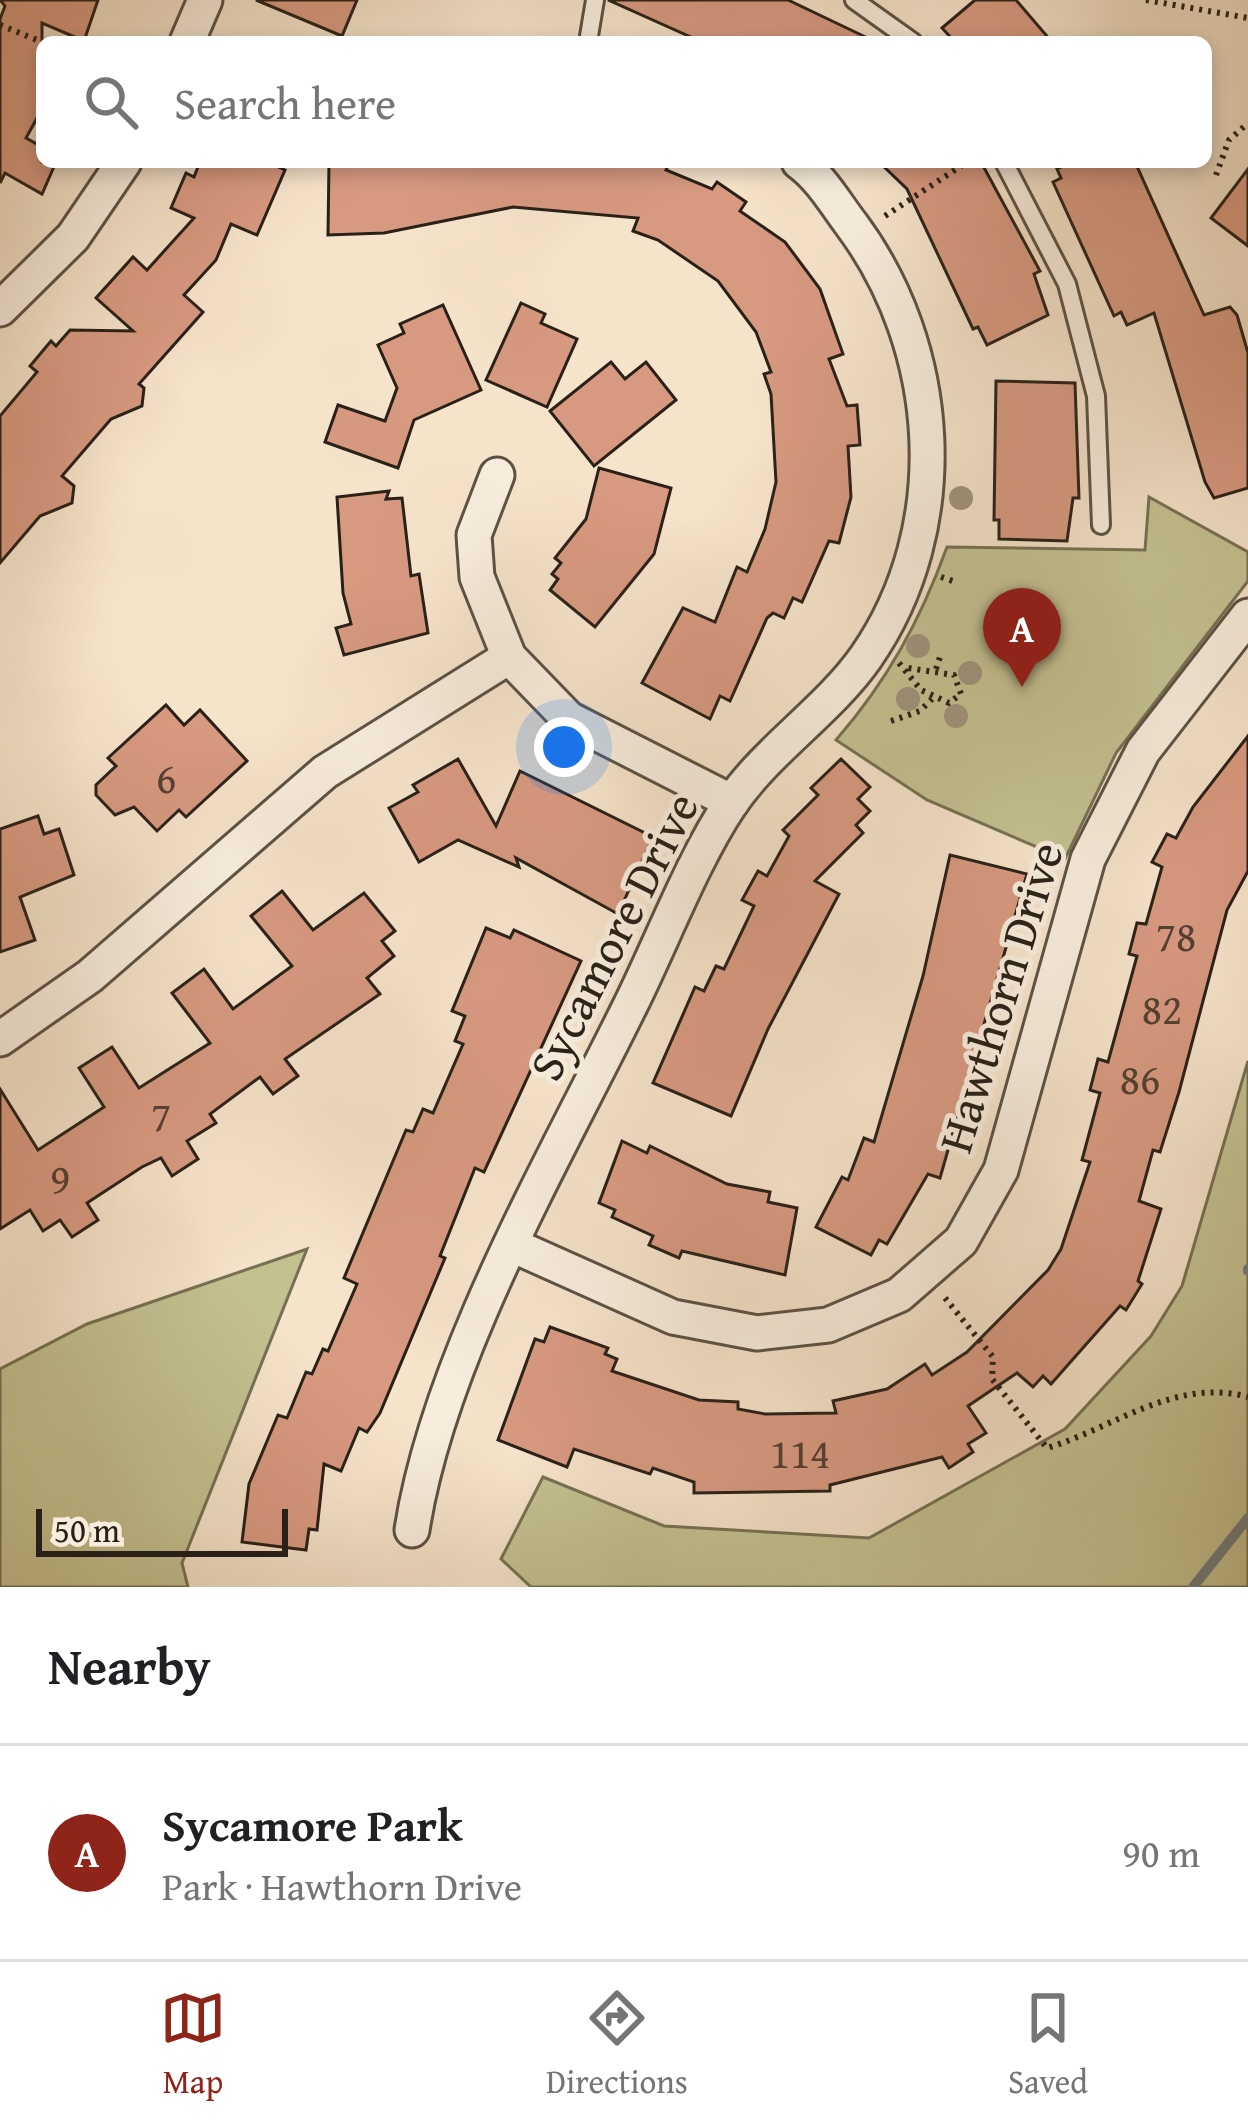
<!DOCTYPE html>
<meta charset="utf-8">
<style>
body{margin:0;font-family:"Gentium Book Plus",serif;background:#f2f2f2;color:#202124}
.scale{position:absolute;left:36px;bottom:30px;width:252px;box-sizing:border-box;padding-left:12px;border:6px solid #292118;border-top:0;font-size:33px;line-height:42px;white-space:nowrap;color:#292118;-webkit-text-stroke:9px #f8eddd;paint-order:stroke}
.you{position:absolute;left:564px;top:747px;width:42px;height:42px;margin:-30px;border:9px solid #fff;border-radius:50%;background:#1a73e8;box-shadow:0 0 0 18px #1a73e833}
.badge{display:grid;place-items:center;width:78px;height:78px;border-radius:50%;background:#8f2418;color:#fff;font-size:39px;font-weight:700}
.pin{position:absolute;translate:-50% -99px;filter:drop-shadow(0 3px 6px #0008)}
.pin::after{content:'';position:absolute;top:63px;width:42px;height:36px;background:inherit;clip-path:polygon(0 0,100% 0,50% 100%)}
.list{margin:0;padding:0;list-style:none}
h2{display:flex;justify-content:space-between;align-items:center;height:156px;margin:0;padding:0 48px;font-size:51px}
h2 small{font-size:39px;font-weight:400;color:#757577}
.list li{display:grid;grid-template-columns:78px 1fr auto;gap:36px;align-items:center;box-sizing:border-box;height:216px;padding:0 48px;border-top:3px solid #e0e0e0}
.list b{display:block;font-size:45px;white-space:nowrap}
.list p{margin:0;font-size:39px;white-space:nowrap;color:#757577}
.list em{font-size:39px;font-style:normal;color:#757577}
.icon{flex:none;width:66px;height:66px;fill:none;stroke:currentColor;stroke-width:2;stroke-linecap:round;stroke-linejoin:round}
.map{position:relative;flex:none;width:1248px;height:1587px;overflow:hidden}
.search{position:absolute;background:#fff;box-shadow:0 6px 18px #0003;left:36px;right:36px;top:36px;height:132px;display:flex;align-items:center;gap:30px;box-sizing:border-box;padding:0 42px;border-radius:18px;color:#757577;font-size:45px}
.sheet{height:372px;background:#fff}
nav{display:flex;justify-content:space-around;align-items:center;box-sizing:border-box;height:168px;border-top:3px solid #e0e0e0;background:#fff;font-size:33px;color:#757577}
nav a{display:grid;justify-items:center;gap:6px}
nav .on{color:#8f2418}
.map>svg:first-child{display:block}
</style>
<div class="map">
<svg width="1248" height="1587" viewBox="0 0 1248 1587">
<rect width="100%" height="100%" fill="#f5e3ca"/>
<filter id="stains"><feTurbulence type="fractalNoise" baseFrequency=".00167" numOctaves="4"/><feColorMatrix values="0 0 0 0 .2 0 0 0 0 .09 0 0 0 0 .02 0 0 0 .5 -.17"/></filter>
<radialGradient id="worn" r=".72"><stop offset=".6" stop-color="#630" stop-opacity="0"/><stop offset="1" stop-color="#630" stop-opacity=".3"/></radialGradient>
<!-- green -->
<g fill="#c4c191" stroke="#767154" stroke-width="3">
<path d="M1149,497l99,55v29l-132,172 -51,106 -138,-59 -91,-60c52,-60 84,-119 111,-193l198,3z"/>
<path d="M1248,1061v526h-717l-30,-28 42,-82 121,49 205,12 196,-109 86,-93 31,-50z"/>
<path d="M307,1249l-125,314 6,24h-188v-218l87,-45z"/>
</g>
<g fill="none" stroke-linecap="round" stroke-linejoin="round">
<!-- stream -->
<g stroke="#707e7d" stroke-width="10">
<path d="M1248,1269v2"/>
<path d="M1193,1587l55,-69"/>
</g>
</g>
<!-- building -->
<g fill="#d79980" stroke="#292118" stroke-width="3">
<path d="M0,0h98l-14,41 -42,-18v86l-16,29 16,9v15h14l-14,32 -37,-21 -5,10v-164l5,-13z"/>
<path d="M256,0h101l-15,36z"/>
<path d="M608,0h180l88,42h-174z"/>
<path d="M975,0h41l36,42h-97l-13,-14z"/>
<path d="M200,162h67l18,8 -28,65 -26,-11 -15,36 -32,35 19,17 -64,72 5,4 -2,18 -31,13 -49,57 12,10 -2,17 -32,13 -40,47v-147l37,-44 -7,-6 21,-25 5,5 14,-16 63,1 -37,-33 37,-41 14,13 47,-52 -23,-10 15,-35 8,4z"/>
<path d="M329,162h341l-4,8 46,19 5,-7 29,20 -6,9 45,31 35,47 23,65 -14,5 18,47 10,-1 3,40 -12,1 3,51 -12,46 -10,-2 -27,61 -9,-4 -9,20 -11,-5 -6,5 -37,83 -10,-5 -10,23 -68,-36 41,-75 32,14 22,-55 10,5 18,-43 11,-47 -5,-88 -7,-20 7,-2 -15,-40 -38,-51 -60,-41 -25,-9 5,-13 -125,-11 -129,26 -56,2z"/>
<path d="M879,162h102l59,109 -6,3 14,41 -61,30 -9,-18 -5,2 -66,-140z"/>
<path d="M1073,162h62l69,153 26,-8 7,8 11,38v135l-34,10 -9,-16 -51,-169 -27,12 -6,-13 -7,4 -61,-134 8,-4 -4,-9z"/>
<path d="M1248,169v77l-37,-28z"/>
<path d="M521,303l24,11 -4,9 36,16 -30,68 -61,-27z"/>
<path d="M443,305l38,85 -67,30 -16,48 -73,-26 13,-37 47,16 12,-33 -19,-43 26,-12 -4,-9z"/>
<path d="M611,362l14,17 21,-17 30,38 -82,66 -44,-55z"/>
<path d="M996,381l79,2 4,115h-6l-6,43 -68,-2v-19h-5z"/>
<path d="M599,468l72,20 -17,66 -59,73 -45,-37 8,-11 -6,-5 9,-11 -6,-5 31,-39z"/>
<path d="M389,491l-3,8 16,-1 9,78 8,-2 9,59 -84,22 -8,-27 15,-4 -8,-31 -6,-96z"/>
<path d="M166,705l18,20 16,-15 47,51 -61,56 -7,-7 -22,21 -23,-24 -19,8 -19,-20v-10l20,-19 -8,-8z"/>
<path d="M1248,736v135l-21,39 -48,182 -19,60 -7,-2 -14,51 22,8 -23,72 4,3 -16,26 -6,-4 -69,78 -8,-8 -10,11 -16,-14 -49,33 18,27 -18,11 5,8 -24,16 -7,-11 -112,28v6l-136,2v-11l-41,-14 -3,6 -76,-25 -7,18 -69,-27 37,-101 9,3 6,-15 58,21 -3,6 12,5 -5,12 87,29 39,2v7l27,5 71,-1 -3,-12 54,-12 38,-25 7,11 35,-23 81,-82 13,-21 29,-87 -8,-2 18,-67 -10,-3 8,-31 10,3 29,-106 -8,-2 8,-31 9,1 16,-57 -10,-5 15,-28 9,4 17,-31z"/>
<path d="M458,759l38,67 24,-55 133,66 -35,77 -102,-56 3,9 -61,-27 -39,22 -30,-54 29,-16 -5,-7z"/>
<path d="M841,759l29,28 -12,12 12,12 -14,14 7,8 -48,48 24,13 -71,135 -37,87 -78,-33 42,-96 9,4 12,-25 8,3 30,-63 -12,-6 16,-29 9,5 22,-40 -6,-6 35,-35 -7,-7z"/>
<path d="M38,816l6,18 15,-5 15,46 -54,22 15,43 -35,12v-123z"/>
<path d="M950,855l77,19 -87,304 -12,-4 -41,70 -8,-4 -8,15 -55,-28 26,-50 6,3 16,-42 10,4 49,-166z"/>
<path d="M282,891l31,39 51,-37 31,38 -13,10 12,15 -27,22 13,16 -95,65 13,17 -25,18 -13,-17 -50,37 6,9 -29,18 11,18 -26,17 -11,-18 -19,9 -55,36 11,17 -26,17 -12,-17 -17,11 -13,-21 -30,19v-140l38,61 66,-43 -25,-39 33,-21 27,41 71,-45 -38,-50 32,-24 29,40 59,-43 -41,-50z"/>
<path d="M486,928l24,10 4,-8 67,31 -97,211 -9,-4 -35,88 5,2 -65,155 -13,19 -8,-4 -18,43 -17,-7 -7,66 -8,-1 -3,21 -64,-8 7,-58 29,-69 9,3 19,-46 6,2 11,-25 5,2 29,-67 -13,-6 62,-148 7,2 10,-23 10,4 30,-69 -8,-3 10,-25 -13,-5z"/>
<path d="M622,1141l25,12 3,-7 77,38 43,8 -2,10 29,6 -12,67 -103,-24 -3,7 -30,-13 4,-9 -41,-19 3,-7 -16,-7z"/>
</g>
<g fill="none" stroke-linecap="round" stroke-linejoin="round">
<defs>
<g id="service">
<path d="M854,0l59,42"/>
<path d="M588,42l7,-42"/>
<path d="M1004,162l63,122 29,112 5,129"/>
</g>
<g id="minor">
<path d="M187,42l18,-42"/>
<path d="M0,309l73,-72 51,-75"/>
<path d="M497,475l-23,60 3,42 32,80 60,62 163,83"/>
<path d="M0,1039l90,-63 235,-204 184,-115"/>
<path d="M512,1245l161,72 84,16 71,-8 71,-30 62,-54 40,-71 87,-311 55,-108 105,-135"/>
<path d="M412,1530c26,-170 141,-368 218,-524 31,-62 63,-147 101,-203 37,-54 97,-92 135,-146 90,-130 77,-310 -15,-433 -16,-21 -30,-46 -52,-62"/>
</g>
</defs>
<!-- service casing -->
<use href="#service" stroke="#5c5244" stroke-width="22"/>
<!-- minor casing -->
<use href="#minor" stroke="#5c5244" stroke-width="39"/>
<!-- path -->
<g stroke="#292118" stroke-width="6" stroke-dasharray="3 6" stroke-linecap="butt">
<path d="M1146,0l102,18"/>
<path d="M0,25l42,17"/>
<path d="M1216,175l13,-35 19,-17"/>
<path d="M885,216l82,-54"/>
<path d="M941,577l15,5"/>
<path d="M899,663l22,27 28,13 12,-9 -7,-19 -46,-7"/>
<path d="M936,669l5,-15"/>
<path d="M891,721l29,-10 12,-12"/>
<path d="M945,1298l48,59 -1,22 55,69c67,-20 128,-71 201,-51"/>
</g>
<!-- service -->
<use href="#service" stroke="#f8eddd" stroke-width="16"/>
<!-- minor -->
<use href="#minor" stroke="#f8eddd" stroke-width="33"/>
</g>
<!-- trees -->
<g fill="#9f937c">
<circle cx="961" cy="498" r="12"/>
<circle cx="918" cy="646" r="12"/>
<circle cx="970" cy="673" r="12"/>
<circle cx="908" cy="699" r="12"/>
<circle cx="956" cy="716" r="12"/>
</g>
<g text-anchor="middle" stroke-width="10" stroke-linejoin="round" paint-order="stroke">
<!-- number labels -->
<g font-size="42" fill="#543f32">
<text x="166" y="793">6</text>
<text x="1176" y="951">78</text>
<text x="1162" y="1024">82</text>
<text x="1140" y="1094">86</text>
<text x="161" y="1131">7</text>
<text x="60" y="1193">9</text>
<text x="800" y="1468">114</text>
</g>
<!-- street labels -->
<g font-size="48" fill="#292118" stroke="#f8eddd">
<text transform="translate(613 936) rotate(-63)" y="17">Sycamore Drive</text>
<text transform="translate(1000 997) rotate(-73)" y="17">Hawthorn Drive</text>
</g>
</g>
<rect width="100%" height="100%" filter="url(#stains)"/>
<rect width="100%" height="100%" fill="url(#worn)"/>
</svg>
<div class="scale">50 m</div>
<div class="you"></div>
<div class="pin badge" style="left:1022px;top:687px">A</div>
<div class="search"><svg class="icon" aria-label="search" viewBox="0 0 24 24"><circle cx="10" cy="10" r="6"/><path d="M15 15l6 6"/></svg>Search here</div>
</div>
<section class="sheet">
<h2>Nearby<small></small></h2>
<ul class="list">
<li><span class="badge">A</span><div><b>Sycamore Park</b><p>Park · Hawthorn Drive</p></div><em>90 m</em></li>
</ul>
</section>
<nav>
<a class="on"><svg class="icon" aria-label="map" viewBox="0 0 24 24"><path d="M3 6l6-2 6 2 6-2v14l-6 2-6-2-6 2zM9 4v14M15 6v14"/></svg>Map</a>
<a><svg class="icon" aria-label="directions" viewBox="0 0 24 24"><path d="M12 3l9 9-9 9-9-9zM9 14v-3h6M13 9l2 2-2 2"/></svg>Directions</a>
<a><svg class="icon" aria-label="saved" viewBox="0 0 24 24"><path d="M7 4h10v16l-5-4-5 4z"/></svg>Saved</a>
</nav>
